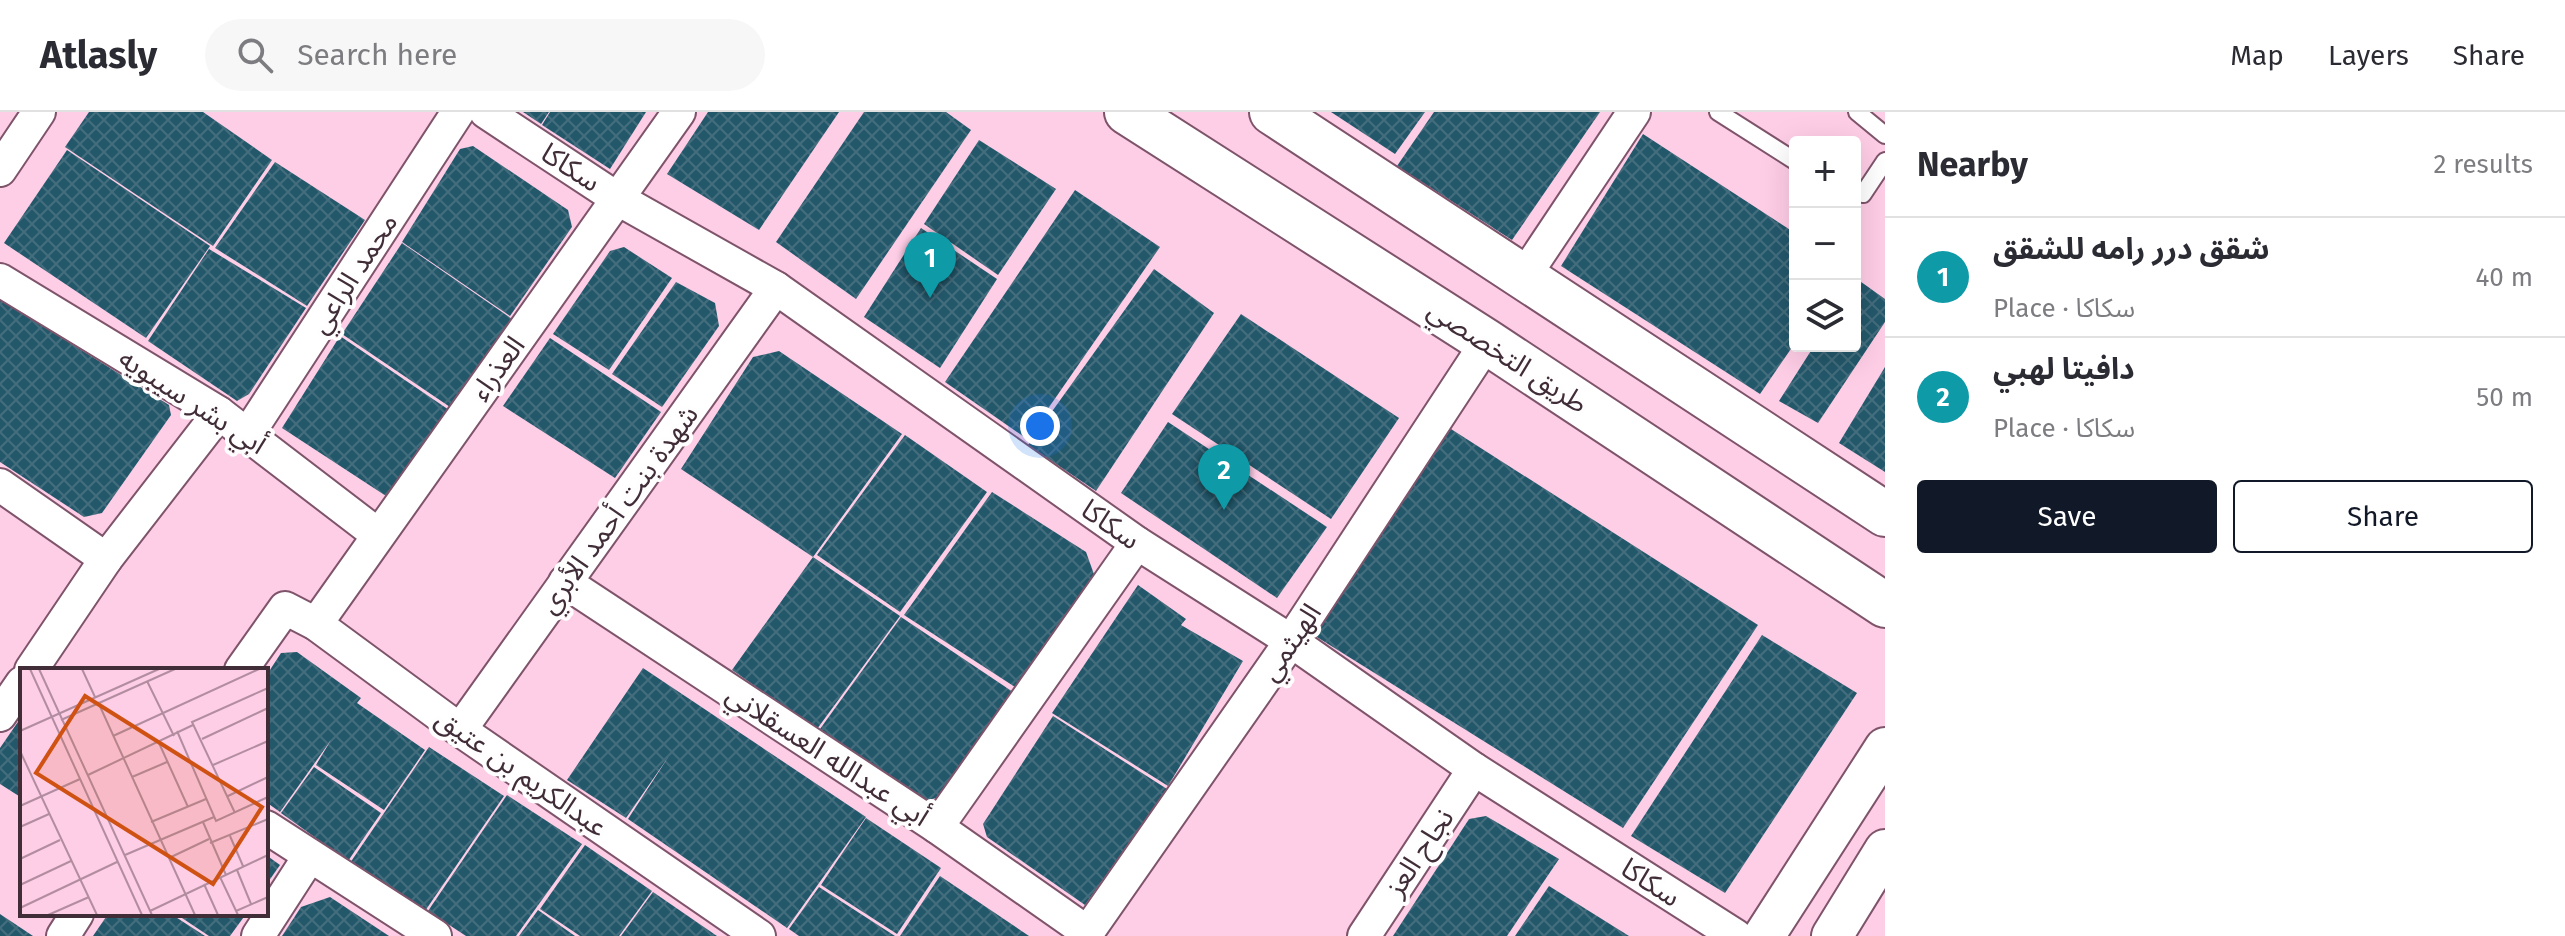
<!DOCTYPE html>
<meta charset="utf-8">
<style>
body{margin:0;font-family:"Fira Sans","Noto Sans Arabic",sans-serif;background:#f7f7f7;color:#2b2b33}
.controls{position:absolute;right:24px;top:24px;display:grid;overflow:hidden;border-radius:8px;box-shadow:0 8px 32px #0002}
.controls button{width:72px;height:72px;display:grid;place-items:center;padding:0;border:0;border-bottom:2px solid #e1e1e2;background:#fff;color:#2b2b33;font:40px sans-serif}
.you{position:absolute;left:1040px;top:314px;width:28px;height:28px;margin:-20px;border:6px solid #fff;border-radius:50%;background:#1a73e8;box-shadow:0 0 0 12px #1a73e833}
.badge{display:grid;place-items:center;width:52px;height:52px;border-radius:50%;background:#111827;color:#fff;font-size:26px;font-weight:700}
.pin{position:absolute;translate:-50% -66px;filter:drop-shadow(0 2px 4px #0008)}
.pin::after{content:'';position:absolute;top:42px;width:28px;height:24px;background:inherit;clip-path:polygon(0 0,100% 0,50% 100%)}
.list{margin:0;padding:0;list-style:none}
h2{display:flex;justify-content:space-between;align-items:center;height:104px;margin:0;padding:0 32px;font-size:34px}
h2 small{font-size:26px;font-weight:400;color:#7c7c81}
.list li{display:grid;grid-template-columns:52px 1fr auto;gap:24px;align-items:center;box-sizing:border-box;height:120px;padding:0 32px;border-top:2px solid #e1e1e2}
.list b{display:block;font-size:30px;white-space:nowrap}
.list p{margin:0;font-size:26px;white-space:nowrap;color:#7c7c81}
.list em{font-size:26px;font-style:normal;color:#7c7c81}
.actions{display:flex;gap:16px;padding:24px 32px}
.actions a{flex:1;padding:18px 0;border:2px solid #111827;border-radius:8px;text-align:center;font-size:28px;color:#111827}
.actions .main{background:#111827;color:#fff}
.icon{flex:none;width:44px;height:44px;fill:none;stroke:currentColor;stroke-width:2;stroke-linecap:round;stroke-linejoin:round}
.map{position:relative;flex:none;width:1885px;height:824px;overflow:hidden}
header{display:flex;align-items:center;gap:48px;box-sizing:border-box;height:112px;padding:0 40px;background:#fff;border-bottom:2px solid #e1e1e2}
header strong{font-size:38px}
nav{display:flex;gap:44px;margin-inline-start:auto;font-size:28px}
.search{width:560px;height:72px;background:#f7f7f7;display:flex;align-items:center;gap:20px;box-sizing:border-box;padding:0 28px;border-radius:44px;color:#7c7c81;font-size:30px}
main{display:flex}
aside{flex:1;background:#fff}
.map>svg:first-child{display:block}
</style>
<header>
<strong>Atlasly</strong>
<div class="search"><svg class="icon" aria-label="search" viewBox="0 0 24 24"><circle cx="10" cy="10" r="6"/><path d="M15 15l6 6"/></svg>Search here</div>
<nav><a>Map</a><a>Layers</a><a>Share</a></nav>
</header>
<main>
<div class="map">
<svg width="1885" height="824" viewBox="0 0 1885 824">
<defs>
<pattern id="building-cross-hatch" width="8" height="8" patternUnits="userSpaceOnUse" patternTransform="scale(2)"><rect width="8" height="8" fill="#23586b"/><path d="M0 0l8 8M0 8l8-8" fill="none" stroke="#446d7d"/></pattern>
</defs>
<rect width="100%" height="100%" fill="#fecde6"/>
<!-- building -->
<g fill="url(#building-cross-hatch)">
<path d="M89,0h114l69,48 -59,86 -148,-99z"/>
<path d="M523,0h26l-8,12z"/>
<path d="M550,0h96l-36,57 -68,-44z"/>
<path d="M708,0h131l-80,118 -92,-56z"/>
<path d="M864,0h82l25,18 -115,169 -80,-57z"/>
<path d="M1331,0h94l-30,42z"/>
<path d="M1434,0h166l-88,128 -115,-74z"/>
<path d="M1643,22l152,99v110l-35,51 -199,-128z"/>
<path d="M979,28l77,49 -58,86 -74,-51z"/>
<path d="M473,34l95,64 4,17 -62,89 -108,-74 58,-93z"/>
<path d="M67,38l143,96 -64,92 -142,-95z"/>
<path d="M275,50l90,58 -58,86 -92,-58z"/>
<path d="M1075,78l85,57 -133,192 -82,-57z"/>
<path d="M921,116l76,51 -57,89 -76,-51z"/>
<path d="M402,131l110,76 -62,88 -108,-73z"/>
<path d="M624,135l48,31 -63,92 -56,-36 57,-83z"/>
<path d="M209,137l97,59 -57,86 -12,7 -89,-60z"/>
<path d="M1154,157l60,44 -118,178 -68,-46z"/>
<path d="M1857,167l28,20v23l-67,101 -39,-22 35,-55h41z"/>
<path d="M676,170l39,21 4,23 -57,81 -50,-33z"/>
<path d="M0,187l169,106 2,10 -69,98 -18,4 -84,-55z"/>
<path d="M1241,202l158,104 -68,101 -159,-105z"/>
<path d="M340,224l112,76 -54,77 -12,7 -104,-68z"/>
<path d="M550,226l111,74 -46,66 -112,-72z"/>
<path d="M779,239l123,83 -89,123 87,59 -83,113 -85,-59 81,-113 -132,-88 72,-112z"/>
<path d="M1885,255v105l-46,-29z"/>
<path d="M1168,310l159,105 -50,71 -156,-105z"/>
<path d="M1451,317l307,196 -135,203 -311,-194z"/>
<path d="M905,323l82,57 -87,120 -83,-57z"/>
<path d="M992,380l94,60 9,25 -80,110 -111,-72z"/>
<path d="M1138,473l48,34 -5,6 62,36 -75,125 -116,-73z"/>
<path d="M901,505l112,75 -71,105 -15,3 -107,-71z"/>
<path d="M1762,523l95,58 -132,200 -94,-57z"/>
<path d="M297,540l64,46 -4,5 68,47 -41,60 -68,-45 15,-25 -51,72 -14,-10v-126l15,-23z"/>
<path d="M643,556l223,149 -79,111 -159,-109 41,-63 -43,62 -59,-38z"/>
<path d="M22,604v82l-22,-14v-36z"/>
<path d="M1053,604l114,73 -82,116 -98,-68 -4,-13z"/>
<path d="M429,635l75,49 -79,115 -75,-48z"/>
<path d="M314,655l67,46 -33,48 -67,-48z"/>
<path d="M507,683l75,49 -66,92h-50l-38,-25z"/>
<path d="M1486,704l73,43 -52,77h-114l76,-117z"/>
<path d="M866,706l75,50 -44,66 -76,-49z"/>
<path d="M585,733l67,46 -33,45h-39l-40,-27z"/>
<path d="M266,743l14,10 -14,20z"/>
<path d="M940,764l89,60h-129z"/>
<path d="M1549,774l80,50h-114z"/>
<path d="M819,775l76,49h-96l-10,-7z"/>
<path d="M653,780l64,44h-96z"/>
<path d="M330,785l59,39h-107l19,-29z"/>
<path d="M538,798l37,26h-56z"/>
<path d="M0,802l33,22h-33z"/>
<path d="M108,802h63l34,22h-112z"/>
<path d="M176,802h70l-16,22h-21z"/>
</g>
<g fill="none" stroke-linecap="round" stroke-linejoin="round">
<defs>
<g id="service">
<path d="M1718,0l77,49"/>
<path d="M1857,0l28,23"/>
<path d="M1855,80l8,2 22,-33"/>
</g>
<g id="minor">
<path d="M486,0l132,87 158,89 361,255 154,98 183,128 262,167"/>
<path d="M0,58l39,-58"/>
<path d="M1523,166l111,-166"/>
<path d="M0,168l219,133 158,121"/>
<path d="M248,322l210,-322"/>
<path d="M0,373l106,74"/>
<path d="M565,470l372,245 150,105"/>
<path d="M316,512l363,-512"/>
<path d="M31,558l75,-111 113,-146"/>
<path d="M241,558l44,-62 31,16 144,106 299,206"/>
<path d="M0,603l22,-32"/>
<path d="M460,618l316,-442"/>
<path d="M266,715l169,109"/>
<path d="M937,715l200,-284"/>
<path d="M63,824l14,-22"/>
<path d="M258,824l51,-79"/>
<path d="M1085,824l206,-295 196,-299"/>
<path d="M1364,824l110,-167"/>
</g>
<g id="tertiary">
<path d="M1764,824l121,-188"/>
<path d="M1832,824l53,-86"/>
</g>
<g id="primary">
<path d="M1127,0l360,230 398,263"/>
<path d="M1272,0l613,402"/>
</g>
</defs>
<!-- service casing -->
<use href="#service" stroke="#7e546b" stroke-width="20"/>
<!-- minor casing -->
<use href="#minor" stroke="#7e546b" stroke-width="36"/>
<!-- tertiary casing -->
<use href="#tertiary" stroke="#7e546b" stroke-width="44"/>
<!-- primary casing -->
<use href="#primary" stroke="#7e546b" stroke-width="48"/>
<!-- service -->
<use href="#service" stroke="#fff" stroke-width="16"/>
<!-- minor -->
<use href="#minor" stroke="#fff" stroke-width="32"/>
<!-- tertiary -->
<use href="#tertiary" stroke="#fff" stroke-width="40"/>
<!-- primary -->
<use href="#primary" stroke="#fff" stroke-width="44"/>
</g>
<g text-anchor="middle" stroke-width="8" stroke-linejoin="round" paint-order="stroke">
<!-- street labels -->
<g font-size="28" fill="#412d38" stroke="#fefefe">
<text transform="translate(571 55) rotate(33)" y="10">سكاكا</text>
<text transform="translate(353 161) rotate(-57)" y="10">محمد الراعي</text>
<text transform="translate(1508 244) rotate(33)" y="10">طريق التخصصي</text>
<text transform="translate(497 256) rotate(-54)" y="10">العذراء</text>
<text transform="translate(193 289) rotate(33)" y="10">أبي بشر سيبويه</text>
<text transform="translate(618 397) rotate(-54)" y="10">شهدة بنت أحمد الأبري</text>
<text transform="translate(1111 412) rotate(35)" y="10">سكاكا</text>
<text transform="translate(1290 530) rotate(-56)" y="10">الهيثمي</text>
<text transform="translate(828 643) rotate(33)" y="10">أبي عبدالله العسقلاني</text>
<text transform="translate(522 660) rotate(35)" y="10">عبدالكريم بن عتيق</text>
<text transform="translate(1419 740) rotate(-56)" y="10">نجاح العز</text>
<text transform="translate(1651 770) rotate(33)" y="10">سكاكا</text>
</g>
</g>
<!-- overview -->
<g transform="translate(20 556)">
<rect width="248" height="248" fill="#fecde6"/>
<path fill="none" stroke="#b28da0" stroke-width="2" d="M10,1l112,246M19,1l113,246M62,1l13,28M127,13l27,55M78,34l97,213M41,52l114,-51M0,63l139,-62M157,63l39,90 52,-24M93,68l146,-67M182,71l66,-31M139,75l29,64M0,83l77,164M193,97l55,-24M68,107l105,-50M112,109l35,-15M208,128l40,-19M0,138l60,-27M215,145l-43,-91 76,-34M131,154l55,-23M183,154l23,53M0,159l29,-13M210,168l13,30M190,175l58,-24M105,187l89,-38M149,190l40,-19M0,191l40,-19M217,202l14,34M200,209l18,38M184,216l14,31M0,217l51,-24M0,240l97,-46M130,243l118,-56M216,243l32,-14M28,247l41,-18"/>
<path fill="#cf5213" fill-opacity="0.15" stroke="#cf5213" stroke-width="4" d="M65,28l177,111 -49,77 -177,-111z"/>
<rect width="248" height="248" fill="none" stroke="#412d38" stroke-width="4"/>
</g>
</svg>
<div class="controls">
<button>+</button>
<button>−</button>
<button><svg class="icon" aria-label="layers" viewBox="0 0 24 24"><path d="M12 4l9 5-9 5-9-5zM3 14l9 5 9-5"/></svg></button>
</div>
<div class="you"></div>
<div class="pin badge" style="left:930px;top:186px;background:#0f9aa8">1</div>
<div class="pin badge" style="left:1224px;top:398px;background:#0f9aa8">2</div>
</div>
<aside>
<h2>Nearby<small>2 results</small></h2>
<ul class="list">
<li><span class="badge" style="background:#0f9aa8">1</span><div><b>شقق درر رامه للشقق</b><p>Place · سكاكا</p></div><em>40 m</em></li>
<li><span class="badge" style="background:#0f9aa8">2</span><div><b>دافيتا لهبي</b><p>Place · سكاكا</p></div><em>50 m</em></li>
</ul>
<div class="actions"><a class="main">Save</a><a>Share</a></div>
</aside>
</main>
